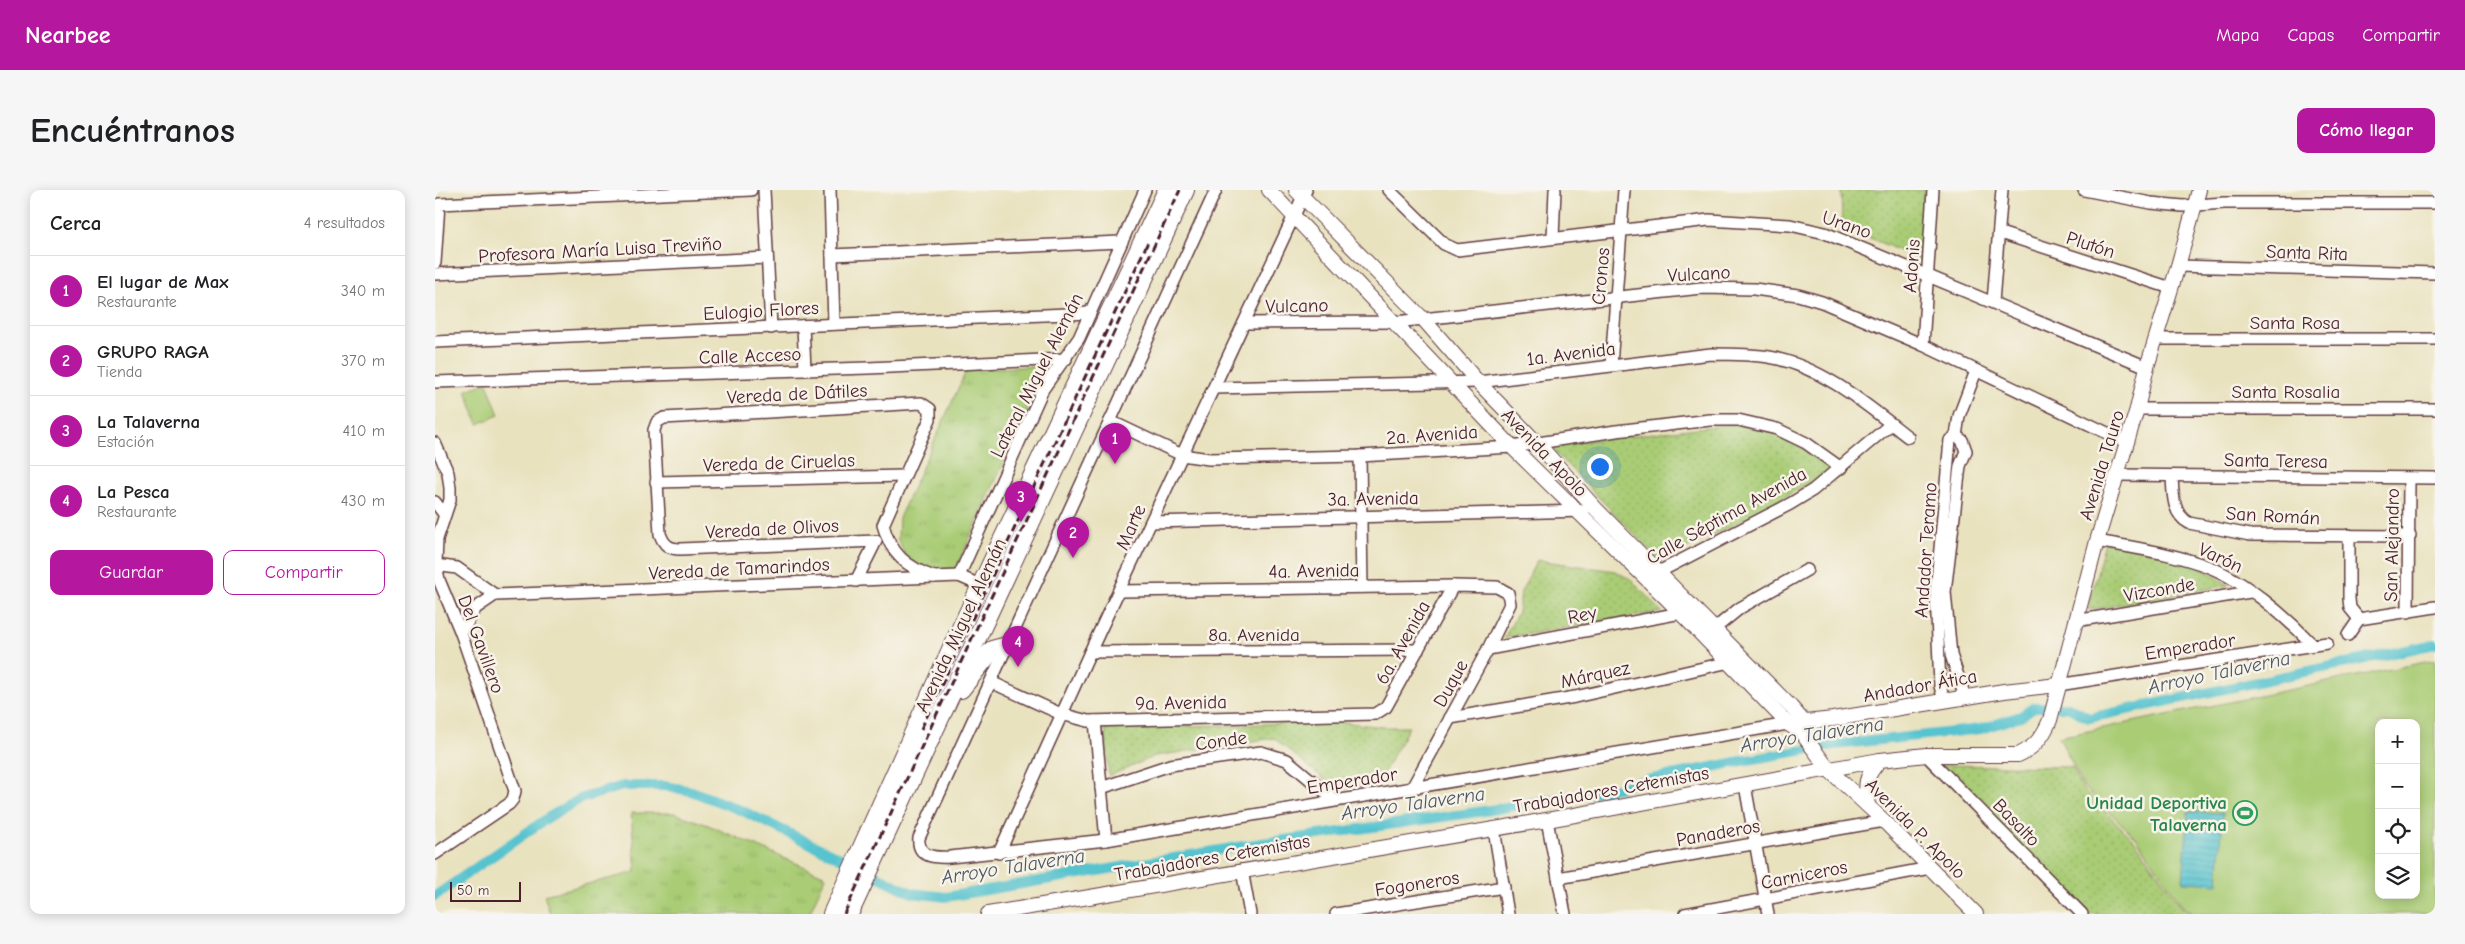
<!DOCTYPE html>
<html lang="es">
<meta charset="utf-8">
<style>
body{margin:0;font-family:"Comic Neue",sans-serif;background:#f6f6f6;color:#202124}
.controls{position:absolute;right:15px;bottom:15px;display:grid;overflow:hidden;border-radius:10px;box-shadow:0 2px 12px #0003}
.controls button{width:45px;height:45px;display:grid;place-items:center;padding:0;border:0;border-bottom:1px solid #e0e0e0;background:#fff;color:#202124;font:25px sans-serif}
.scale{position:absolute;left:15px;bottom:12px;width:71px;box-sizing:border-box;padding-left:5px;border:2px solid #4a1f2b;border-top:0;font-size:14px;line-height:18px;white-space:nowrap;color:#4a1f2b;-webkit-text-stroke:4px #f7f3e8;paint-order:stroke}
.you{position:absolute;left:1164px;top:276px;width:18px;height:18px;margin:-12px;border:4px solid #fff;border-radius:50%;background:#1a73e8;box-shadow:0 0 0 8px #1a73e833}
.badge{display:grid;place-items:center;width:32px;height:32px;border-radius:50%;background:#b5179e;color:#fff;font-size:16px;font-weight:700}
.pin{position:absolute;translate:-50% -41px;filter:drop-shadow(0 1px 2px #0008)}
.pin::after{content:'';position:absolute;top:26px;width:18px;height:15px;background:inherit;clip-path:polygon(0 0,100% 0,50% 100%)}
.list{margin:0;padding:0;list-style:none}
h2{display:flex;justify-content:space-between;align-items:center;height:65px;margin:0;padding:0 20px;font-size:21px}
h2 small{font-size:16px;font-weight:400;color:#757577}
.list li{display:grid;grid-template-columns:32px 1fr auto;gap:15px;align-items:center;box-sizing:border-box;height:70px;padding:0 20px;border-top:1px solid #e0e0e0}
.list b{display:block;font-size:19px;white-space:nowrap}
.list p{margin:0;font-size:16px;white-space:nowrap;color:#757577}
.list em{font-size:16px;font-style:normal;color:#757577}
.actions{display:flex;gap:10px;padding:15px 20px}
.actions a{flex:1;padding:11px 0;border:1px solid #b5179e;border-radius:10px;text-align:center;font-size:18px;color:#b5179e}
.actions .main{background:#b5179e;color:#fff}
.icon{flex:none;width:28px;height:28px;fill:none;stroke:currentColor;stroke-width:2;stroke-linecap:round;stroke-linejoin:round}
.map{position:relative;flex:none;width:2000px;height:724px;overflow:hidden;border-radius:10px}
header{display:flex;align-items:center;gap:30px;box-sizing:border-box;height:70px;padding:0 25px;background:#b5179e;color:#fff}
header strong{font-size:24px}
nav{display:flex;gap:28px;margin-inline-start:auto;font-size:18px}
.intro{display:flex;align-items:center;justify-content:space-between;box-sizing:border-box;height:120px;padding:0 30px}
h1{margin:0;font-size:35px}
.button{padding:12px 22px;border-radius:10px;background:#b5179e;color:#fff;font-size:18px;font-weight:700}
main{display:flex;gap:30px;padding:0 30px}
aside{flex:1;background:#fff;border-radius:10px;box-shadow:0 2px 12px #0003}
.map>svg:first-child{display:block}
</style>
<header>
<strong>Nearbee</strong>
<nav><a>Mapa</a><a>Capas</a><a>Compartir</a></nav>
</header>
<div class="intro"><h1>Encuéntranos</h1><a class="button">Cómo llegar</a></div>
<main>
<aside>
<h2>Cerca<small>4 resultados</small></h2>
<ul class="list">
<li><span class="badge">1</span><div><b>El lugar de Max</b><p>Restaurante</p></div><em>340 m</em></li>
<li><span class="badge">2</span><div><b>GRUPO RAGA</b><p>Tienda</p></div><em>370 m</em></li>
<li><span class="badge">3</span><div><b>La Talaverna</b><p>Estación</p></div><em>410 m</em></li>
<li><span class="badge">4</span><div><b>La Pesca</b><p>Restaurante</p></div><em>430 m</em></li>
</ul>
<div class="actions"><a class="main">Guardar</a><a>Compartir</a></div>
</aside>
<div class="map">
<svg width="2000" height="724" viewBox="0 0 2000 724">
<defs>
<pattern id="grass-tufts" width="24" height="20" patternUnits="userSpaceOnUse" patternTransform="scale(1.25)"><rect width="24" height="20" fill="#a9cc75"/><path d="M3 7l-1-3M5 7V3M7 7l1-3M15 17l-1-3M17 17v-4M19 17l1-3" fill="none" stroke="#93af65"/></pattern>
<pattern id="park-dots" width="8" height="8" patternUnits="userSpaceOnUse" patternTransform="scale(1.25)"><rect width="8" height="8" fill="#a9cc75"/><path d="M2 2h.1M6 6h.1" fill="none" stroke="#93af65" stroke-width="1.8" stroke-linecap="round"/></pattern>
<pattern id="water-rules" width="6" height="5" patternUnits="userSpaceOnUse" patternTransform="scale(1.25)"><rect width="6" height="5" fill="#56c3cf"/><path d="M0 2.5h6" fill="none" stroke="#4ca7b2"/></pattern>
</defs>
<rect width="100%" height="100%" fill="#f7f3e8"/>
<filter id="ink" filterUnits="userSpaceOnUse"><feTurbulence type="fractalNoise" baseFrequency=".02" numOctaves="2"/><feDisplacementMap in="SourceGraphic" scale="10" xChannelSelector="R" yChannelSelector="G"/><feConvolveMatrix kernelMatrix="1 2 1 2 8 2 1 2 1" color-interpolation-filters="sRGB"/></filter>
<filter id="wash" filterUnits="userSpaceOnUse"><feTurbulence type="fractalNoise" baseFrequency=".0096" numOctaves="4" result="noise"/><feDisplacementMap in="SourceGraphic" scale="20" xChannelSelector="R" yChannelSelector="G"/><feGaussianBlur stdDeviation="1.12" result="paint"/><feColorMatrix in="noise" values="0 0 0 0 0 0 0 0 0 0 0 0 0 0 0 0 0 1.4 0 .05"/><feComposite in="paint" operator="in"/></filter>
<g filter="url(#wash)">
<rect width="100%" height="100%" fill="#e9e2bf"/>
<!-- grass -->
<g fill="url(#grass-tufts)" stroke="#7a7650">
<path d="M612,176l-92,205 -23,2 -26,-16 -8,-17 1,-22 68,-149z"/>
<path d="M196,623h43l34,12 118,51 -17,38h-259l-6,-19 92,-23z"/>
</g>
<!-- park -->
<g fill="url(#park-dots)" stroke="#7a7650">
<path d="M1406,0h84l-4,70 -79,-34z"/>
<path d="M1298,234l34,5 36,18 27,18 -3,8 -84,47 -83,41 -112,-116z"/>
<path d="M1670,351l84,19 40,25 -141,25z"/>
<path d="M1102,370l78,11 15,8 32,33 -158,26 14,-26 3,-20z"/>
<path d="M907,532l41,5h26l-31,56 -41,7 -63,-52 -119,18 -46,20 -4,-48z"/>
<path d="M1507,575l130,2 11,22 52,52 48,68 10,5h-106z"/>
</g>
<!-- garden -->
<g fill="#a9cc75" stroke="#7a7650" fill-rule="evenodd">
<path d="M52,193l12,32 -21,9 -12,-34z"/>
<path d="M2000,470v254h-236l-15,-6 -47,-69 -53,-52 -25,-50zM1944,533h37v172h-37z"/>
</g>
<!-- water -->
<path fill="url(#water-rules)" stroke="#50717d" d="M1753,622l35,1 -5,71 -35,-2z"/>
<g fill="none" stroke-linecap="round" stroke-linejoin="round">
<!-- canal -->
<path stroke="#56c3cf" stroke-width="10" d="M0,706l114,-79 33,-19 41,-12h42l26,5 52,20 169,82 34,4 303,-52 235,-34 134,-23 24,-7 100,-20 92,-16 147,-16 40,-13 13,-9h34l21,11 346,-74"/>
</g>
</g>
<g filter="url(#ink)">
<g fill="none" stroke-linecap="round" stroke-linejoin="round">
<defs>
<g id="minor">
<path d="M329,0l7,138"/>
<path d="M395,0l4,134"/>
<path d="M781,0l-297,648c-2,19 16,20 31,19l156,-17 682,-116"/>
<path d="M954,0l55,54 13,6 252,-30 81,5 35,8 322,134"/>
<path d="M1649,0l67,13 32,3 41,-3h211"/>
<path d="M1565,43l171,55"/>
<path d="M1118,48l2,-48"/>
<path d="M397,65l288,-13"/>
<path d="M0,73l4,-59 312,-14"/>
<path d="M1743,76l257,7"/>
<path d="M0,84l332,-16"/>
<path d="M1558,112l9,-112"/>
<path d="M809,133l152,-1 305,-34 53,1 44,6 24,7 101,43 203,97"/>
<path d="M368,136l2,44"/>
<path d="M1720,149h280"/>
<path d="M0,152l655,-29"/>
<path d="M1488,155l10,-155"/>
<path d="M1176,175l13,-175"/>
<path d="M0,192l433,-14 198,-9"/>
<path d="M779,198l264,-6 233,-28c20,0 39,0 58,3 53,9 98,48 139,80"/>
<path d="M1702,219h298"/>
<path d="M675,231l72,34 27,4 151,-3 152,-9 104,-16 94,-11h28l39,9 29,14 35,25"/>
<path d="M1521,246l6,4 4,11 -6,15 -15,126 6,63 14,42"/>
<path d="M1521,246l3,-20 17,-45"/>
<path d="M0,253l13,30 2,15v12l-13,39 -1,25 3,16 22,53 54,158 -2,8 -4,5 -74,50"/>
<path d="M925,266l2,131"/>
<path d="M1682,285l318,3"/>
<path d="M1737,286c1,17 0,38 17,47l61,12 160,1"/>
<path d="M221,292l247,-6"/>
<path d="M0,312l9,12"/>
<path d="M716,332l433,-11"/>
<path d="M1914,345v64l1,9 9,11"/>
<path d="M1662,351c37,7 76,12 112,26 36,14 76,49 103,77"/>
<path d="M0,375l22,3 38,27"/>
<path d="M524,386l84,-187 36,-51 66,-148"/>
<path d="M1216,386l139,-72 23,-14 78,-66"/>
<path d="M421,391l20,-40 -196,8c-11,0 -16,-4 -20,-15l-6,-104 3,-8 7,-4 257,-15 9,6v10l-47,106c8,29 23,42 51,52"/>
<path d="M685,401l333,-5 44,1 11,6 2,11 -22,45 -76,139"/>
<path d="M1973,422l1,-133"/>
<path d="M1924,429l76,-12"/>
<path d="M1640,431l175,-29"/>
<path d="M26,443l15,-25 19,-13 464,-19 23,10"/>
<path d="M1273,444l32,-26 67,-38"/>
<path d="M1913,445l11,-16"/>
<path d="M1053,459l193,-36"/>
<path d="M655,462l328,-2"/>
<path d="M556,492l70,32 27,7 287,-7 11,-7 67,-121"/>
<path d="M1623,495l269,-42"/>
<path d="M1509,510l-4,-14 -4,-94 14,-152 6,-4"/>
<path d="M1015,528l125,-21 159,-36"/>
<path d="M660,531l11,119"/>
<path d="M1491,565l156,159"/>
<path d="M1310,595l23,129"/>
<path d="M666,598l69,-23 91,-13 26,8 48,40"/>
<path d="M1112,630l18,94"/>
<path d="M1059,639l14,85"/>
<path d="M564,663l91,-201 216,-462"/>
<path d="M807,680l8,44"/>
<path d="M1123,688l326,-57"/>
<path d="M901,724l168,-27"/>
<path d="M1250,724l245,-46"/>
</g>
<g id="tertiary">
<path d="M834,0l243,257 153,150 123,127 13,8 28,38 55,51 92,93"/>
<path d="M861,0l128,130 54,62 60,62 57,64 196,199 13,15 -3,10"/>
<path d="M1362,533l36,-4 171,-28 54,-6"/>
<path d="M1433,616c-3,-23 -4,-28 12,-46"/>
<path d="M553,724l559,-94 333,-60 46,-5h92c16,-7 25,-18 32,-35l47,-179 40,-132 10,-42 31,-101 21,-76"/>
</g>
<g id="trunk">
<path d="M526,499l31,-39 15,-4"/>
<path d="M397,724l121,-269 214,-455"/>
<path d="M414,724l336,-724"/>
</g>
</defs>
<!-- minor casing -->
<use href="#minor" stroke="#623c41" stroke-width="14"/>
<!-- tertiary casing -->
<use href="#tertiary" stroke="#623c41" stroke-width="16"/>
<!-- trunk casing -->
<use href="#trunk" stroke="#623c41" stroke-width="20"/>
<!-- minor -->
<use href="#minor" stroke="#fff" stroke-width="11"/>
<!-- tertiary -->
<use href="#tertiary" stroke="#fff" stroke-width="14"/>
<!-- trunk -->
<use href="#trunk" stroke="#fff" stroke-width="18"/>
<!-- rail -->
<g stroke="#4a1f2b" stroke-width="3" stroke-dasharray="8 4" stroke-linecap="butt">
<path d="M486,539l227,-487"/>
<path d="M409,724l336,-724"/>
</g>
</g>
</g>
<!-- icons -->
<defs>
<symbol id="stadium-ring" viewBox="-11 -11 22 22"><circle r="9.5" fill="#f7f3e8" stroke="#2e9e5b" stroke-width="1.5"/><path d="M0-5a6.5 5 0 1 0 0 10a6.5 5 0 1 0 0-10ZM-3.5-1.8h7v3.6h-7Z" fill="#2e9e5b"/></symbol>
</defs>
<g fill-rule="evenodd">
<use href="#stadium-ring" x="1796" y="609" width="28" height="28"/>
</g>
<g text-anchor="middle" stroke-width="5" stroke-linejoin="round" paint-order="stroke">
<!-- street labels -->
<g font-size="19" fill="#4a1f2b" stroke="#f7f3e8">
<text transform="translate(1412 34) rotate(19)" y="7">Urano</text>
<text transform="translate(1656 54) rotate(18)" y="7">Plutón</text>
<text transform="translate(165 59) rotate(-3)" y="7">Profesora María Luisa Treviño</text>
<text transform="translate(1872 62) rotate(2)" y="7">Santa Rita</text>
<text transform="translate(1476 76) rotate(-86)" y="7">Adonis</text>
<text transform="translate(1264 83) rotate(-3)" y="7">Vulcano</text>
<text transform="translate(1165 86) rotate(-85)" y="7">Cronos</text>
<text transform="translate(862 115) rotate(-1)" y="7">Vulcano</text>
<text transform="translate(326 120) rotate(-3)" y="7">Eulogio Flores</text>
<text x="1860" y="139">Santa Rosa</text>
<text transform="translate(1136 163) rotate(-7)" y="7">1a. Avenida</text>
<text transform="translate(315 165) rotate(-2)" y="7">Calle Acceso</text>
<text transform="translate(601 185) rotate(-63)" y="7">Lateral Miguel Alemán</text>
<text x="1851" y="208">Santa Rosalia</text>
<text transform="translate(362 203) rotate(-3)" y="7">Vereda de Dátiles</text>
<text transform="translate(997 244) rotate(-4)" y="7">2a. Avenida</text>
<text transform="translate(1110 262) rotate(46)" y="7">Avenida Apolo</text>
<text transform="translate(1841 270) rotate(1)" y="7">Santa Teresa</text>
<text transform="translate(344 272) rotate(-2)" y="7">Vereda de Ciruelas</text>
<text transform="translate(1666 275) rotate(-73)" y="7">Avenida Tauro</text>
<text transform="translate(938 308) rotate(-1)" y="7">3a. Avenida</text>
<text transform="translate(1291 325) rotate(-29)" y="7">Calle Séptima Avenida</text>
<text transform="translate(1838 325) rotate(3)" y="7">San Román</text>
<text transform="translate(695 337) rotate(-66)" y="7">Marte</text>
<text transform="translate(337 338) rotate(-3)" y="7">Vereda de Olivos</text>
<text transform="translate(1956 355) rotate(-89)" y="7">San Alejandro</text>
<text transform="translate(1490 360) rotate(-86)" y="7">Andador Teramo</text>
<text transform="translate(1786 367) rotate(25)" y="7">Varón</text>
<text transform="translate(304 378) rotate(-3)" y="7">Vereda de Tamarindos</text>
<text transform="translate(879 380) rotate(-1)" y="7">4a. Avenida</text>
<text transform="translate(1724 399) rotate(-10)" y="7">Vizconde</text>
<text transform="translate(1147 424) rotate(-11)" y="7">Rey</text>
<text transform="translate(525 435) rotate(-65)" y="7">Avenida Miguel Alemán</text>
<text x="819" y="451">8a. Avenida</text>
<text transform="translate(967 452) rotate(-61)" y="7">6a. Avenida</text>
<text transform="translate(47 454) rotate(70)" y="7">Del Gavillero</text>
<text transform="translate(1755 456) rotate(-9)" y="7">Emperador</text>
<text transform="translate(1160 484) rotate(-12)" y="7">Márquez</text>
<text transform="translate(1015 493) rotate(-61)" y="7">Duque</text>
<text transform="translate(1485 495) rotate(-10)" y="7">Andador Ática</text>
<text transform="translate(746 512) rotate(-1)" y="7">9a. Avenida</text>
<text transform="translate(786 550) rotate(-8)" y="7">Conde</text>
<text transform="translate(917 590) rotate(-9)" y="7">Emperador</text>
<text transform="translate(1176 599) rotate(-10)" y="7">Trabajadores Cetemistas</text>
<text transform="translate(1582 632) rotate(46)" y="7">Basalto</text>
<text transform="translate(1481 638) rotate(45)" y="7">Avenida P. Apolo</text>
<text transform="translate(1283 642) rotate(-10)" y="7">Panaderos</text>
<text transform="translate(777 667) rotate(-10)" y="7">Trabajadores Cetemistas</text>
<text transform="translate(1369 684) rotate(-11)" y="7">Carniceros</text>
<text transform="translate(982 693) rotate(-9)" y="7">Fogoneros</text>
</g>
<!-- leisure labels -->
<g font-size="19" font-weight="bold" fill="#27864d" stroke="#f7f3e8" text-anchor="end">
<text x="1792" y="619">Unidad Deportiva<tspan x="1792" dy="22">Talaverna</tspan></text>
</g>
<!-- water labels -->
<g font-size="20" font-style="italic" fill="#4e5864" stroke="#f7f3e8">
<text transform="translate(1784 482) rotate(-12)" y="7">Arroyo Talaverna</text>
<text transform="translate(1377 544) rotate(-9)" y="7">Arroyo Talaverna</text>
<text transform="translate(978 613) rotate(-8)" y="7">Arroyo Talaverna</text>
<text transform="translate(578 676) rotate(-9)" y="7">Arroyo Talaverna</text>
</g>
</g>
</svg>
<div class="controls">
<button>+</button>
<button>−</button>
<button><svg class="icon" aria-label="locate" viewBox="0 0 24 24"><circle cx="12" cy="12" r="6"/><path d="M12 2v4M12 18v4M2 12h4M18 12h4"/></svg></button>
<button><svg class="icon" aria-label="layers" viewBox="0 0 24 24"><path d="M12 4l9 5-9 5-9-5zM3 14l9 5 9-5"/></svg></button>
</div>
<div class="scale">50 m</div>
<div class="you"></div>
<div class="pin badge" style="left:680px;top:274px">1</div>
<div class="pin badge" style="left:638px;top:368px">2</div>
<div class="pin badge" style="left:586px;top:332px">3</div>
<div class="pin badge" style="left:583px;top:477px">4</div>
</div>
</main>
